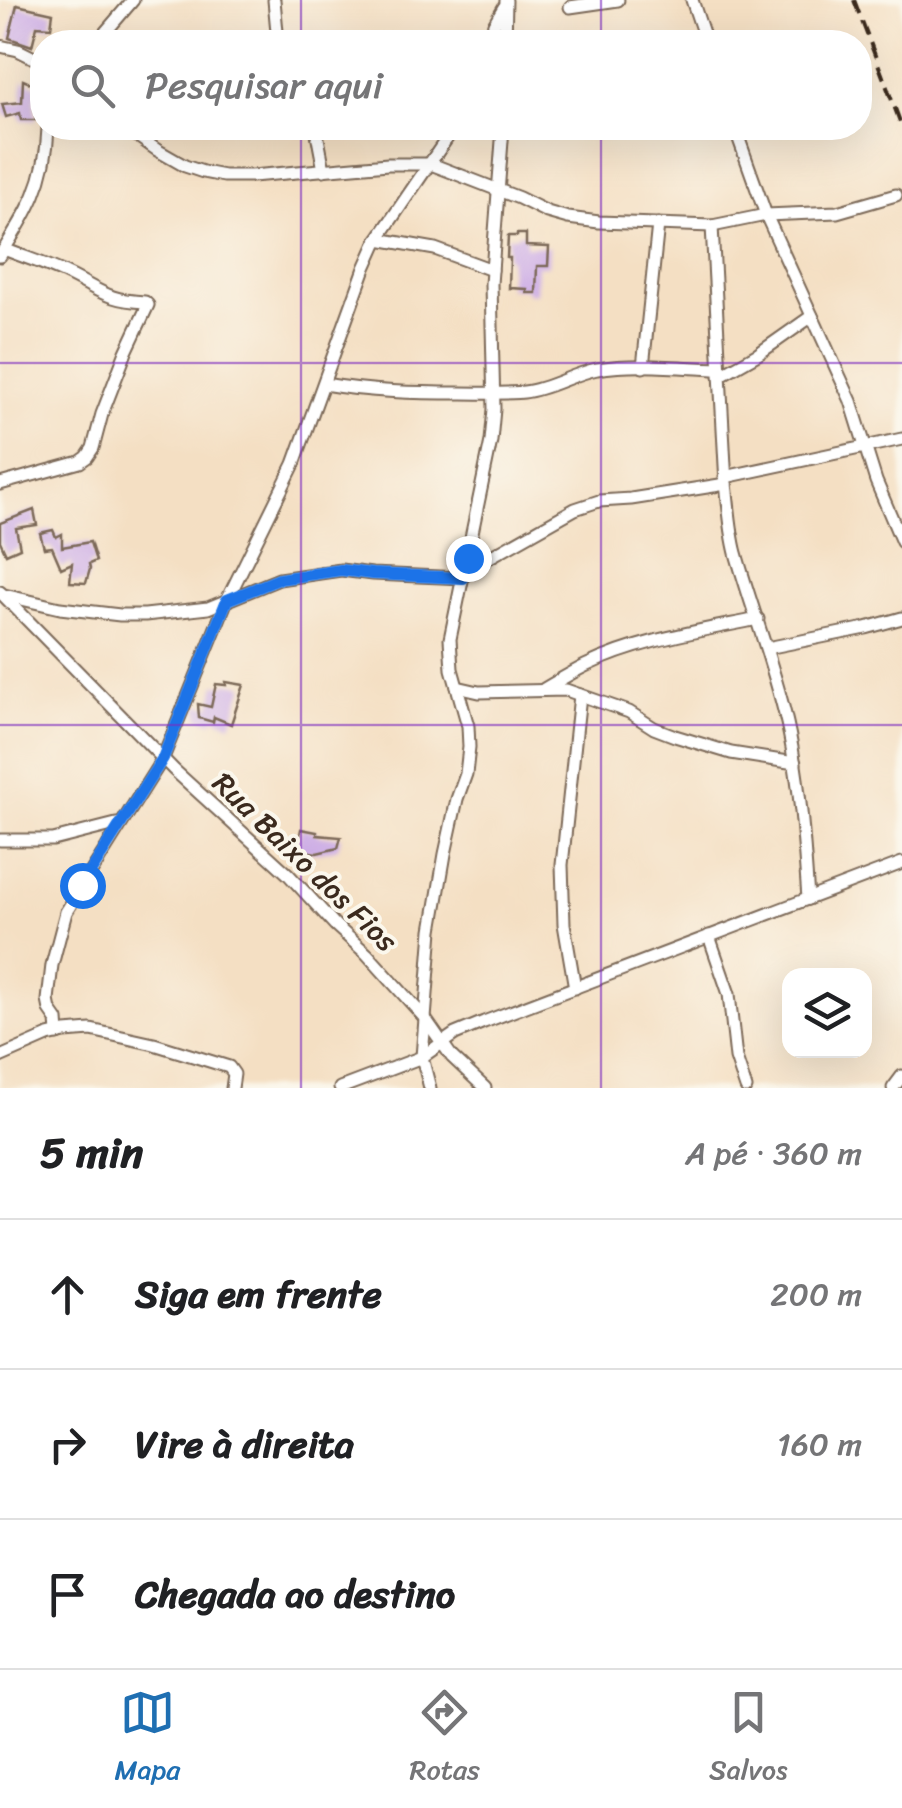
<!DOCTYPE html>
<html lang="pt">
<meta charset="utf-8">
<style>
body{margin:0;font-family:Sriracha,sans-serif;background:#f6f6f6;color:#202124}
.controls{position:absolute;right:30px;bottom:30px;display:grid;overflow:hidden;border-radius:20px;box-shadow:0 10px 40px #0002}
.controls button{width:90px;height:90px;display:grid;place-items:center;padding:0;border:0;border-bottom:2px solid #e0e0e0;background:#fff;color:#202124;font:50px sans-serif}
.stop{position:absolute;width:30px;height:30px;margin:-22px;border:8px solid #1a73e8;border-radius:50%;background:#fff}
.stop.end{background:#1a73e8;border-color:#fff;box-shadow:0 2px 10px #0008}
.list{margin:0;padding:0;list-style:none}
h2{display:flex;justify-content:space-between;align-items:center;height:130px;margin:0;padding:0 40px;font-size:42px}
h2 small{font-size:32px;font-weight:400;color:#757577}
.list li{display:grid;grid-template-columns:65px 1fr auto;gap:30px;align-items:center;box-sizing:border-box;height:150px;padding:0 40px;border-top:2px solid #e0e0e0}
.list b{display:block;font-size:38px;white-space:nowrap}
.list em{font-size:32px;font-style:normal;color:#757577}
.icon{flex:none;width:55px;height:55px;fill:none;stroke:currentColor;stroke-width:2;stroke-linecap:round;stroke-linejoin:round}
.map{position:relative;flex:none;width:902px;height:1088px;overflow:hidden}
.search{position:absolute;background:#fff;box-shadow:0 10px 40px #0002;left:30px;right:30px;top:30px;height:110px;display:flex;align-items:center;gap:25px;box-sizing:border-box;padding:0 35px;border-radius:40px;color:#757577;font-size:38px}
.sheet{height:580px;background:#fff}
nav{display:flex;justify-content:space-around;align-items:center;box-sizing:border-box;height:140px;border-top:2px solid #e0e0e0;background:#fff;font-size:28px;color:#757577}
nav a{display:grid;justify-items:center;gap:5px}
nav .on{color:#1f6fb2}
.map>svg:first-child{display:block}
</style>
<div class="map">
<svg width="902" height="1088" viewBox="0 0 902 1088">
<rect width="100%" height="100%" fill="#fbf7ec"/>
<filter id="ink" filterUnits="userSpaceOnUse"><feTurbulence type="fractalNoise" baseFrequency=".01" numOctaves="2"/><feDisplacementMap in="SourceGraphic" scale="20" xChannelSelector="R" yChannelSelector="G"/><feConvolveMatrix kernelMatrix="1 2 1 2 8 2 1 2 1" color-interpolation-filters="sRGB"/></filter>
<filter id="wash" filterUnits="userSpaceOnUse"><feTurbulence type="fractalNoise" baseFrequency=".0048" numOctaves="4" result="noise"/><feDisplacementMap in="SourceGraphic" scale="40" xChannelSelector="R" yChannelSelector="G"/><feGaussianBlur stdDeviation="2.25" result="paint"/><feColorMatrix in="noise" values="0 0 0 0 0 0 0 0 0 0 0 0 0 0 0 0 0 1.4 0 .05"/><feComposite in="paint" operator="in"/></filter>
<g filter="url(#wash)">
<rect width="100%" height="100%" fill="#f4dfc3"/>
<g id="blocks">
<!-- building -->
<g fill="#ccace5">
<path d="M17,5l36,8 -2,14 -14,-1 -5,20 -23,-8z"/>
<path d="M23,80l14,6v12h-3l2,22h-15l-1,-7 -14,4 -4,-13 20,-2z"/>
<path d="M517,234h9v12l23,1 -1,19h-11l-1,27h-9v-4l-18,-1 1,-30h-3l1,-22h9z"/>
<path d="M34,510l3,15 -21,3 4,20 -14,6 -6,-13v-18z"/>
<path d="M53,530l3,7 6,-3v13l28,-5 6,19 -7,3 1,5 -4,14 -16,-1 2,-19 -11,5 -9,-21 -8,1 -4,-15z"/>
<path d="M226,682l18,3 -13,39 -17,-7 -1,5 -14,-4 -1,-14 13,3 5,-23 10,1z"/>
<path d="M301,829l16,3v3l24,2 -3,11 -21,5 -20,-3z"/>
</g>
</g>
</g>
<g filter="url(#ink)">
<use href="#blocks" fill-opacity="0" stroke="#7c6958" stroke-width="2.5"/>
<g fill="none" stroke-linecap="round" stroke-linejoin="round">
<defs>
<g id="minor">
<path d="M274,0l4,42"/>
<path d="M692,0l14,42"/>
<path d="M570,7l48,-7"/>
<path d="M97,42l36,-42"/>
<path d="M488,42l6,-18 10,-17"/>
<path d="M505,42l1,-42"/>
<path d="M0,46l18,4 24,12"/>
<path d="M126,128l31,22 28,16 18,6 21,4h28l136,-12h43l88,34 28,14 21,6 31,4 113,4 54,-11 71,-3 59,-17"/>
<path d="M316,128l8,42"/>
<path d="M735,128l31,87 85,186 25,80 26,61"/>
<path d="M712,226l14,258c3,23 4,46 10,69 16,57 38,112 51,170 13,58 17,117 21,176"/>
<path d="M378,239l57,10 57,21"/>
<path d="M0,256c29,-46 46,-73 48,-128"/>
<path d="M643,367l15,-143"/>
<path d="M721,375l37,-21 54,-38"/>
<path d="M324,384c46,8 91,9 138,9 21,0 41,1 62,-1 26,-3 48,-18 73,-23 40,-7 83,-1 123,0"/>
<path d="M725,477l177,-38"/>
<path d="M0,484l80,-22 7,-5 6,-9 9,-34 24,-62 22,-47 -3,-3c-38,-2 -42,-10 -74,-26 -21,-11 -45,-18 -67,-27"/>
<path d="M465,571l110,-62 24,-8 32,-2 95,-15"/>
<path d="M0,592l174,178 114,104 47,51 32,29 57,63 28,40 33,31"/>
<path d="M4,595l56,13 60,7h25l63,-7 71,-29 62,-9 31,4 91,4"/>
<path d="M767,648l99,-20 36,-10"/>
<path d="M457,687l22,5 87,-2 63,22 25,16 21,8 56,17 64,10"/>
<path d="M544,689c14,-8 27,-16 41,-23 54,-26 115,-35 173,-47"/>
<path d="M0,840h53l63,-16h5"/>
<path d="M709,936l20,58 7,64 10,30"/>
<path d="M575,988l-11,-64 -2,-59 18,-170"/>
<path d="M58,1034l-1,-14 -7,-10 -2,-10 4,-35 14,-53 97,-154 64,-158 67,-136 71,-196 13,-29 76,-111"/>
<path d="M0,1057l48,-21 17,-4 26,-2 63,14 75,23 5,7 -2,14"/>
<path d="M340,1088l82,-31 33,-23 29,-12 418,-159"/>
<path d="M430,1088l-8,-31 10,-127 13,-76 12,-55 9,-25 3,-27 -1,-21 -16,-57 -2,-30 41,-198 3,-32 -3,-125 12,-156"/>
<path d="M893,1088l9,-12"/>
</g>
</defs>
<!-- minor casing -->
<use href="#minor" stroke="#7c6958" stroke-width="15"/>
<!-- minor -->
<use href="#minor" stroke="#fff" stroke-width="11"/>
<!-- rail -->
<path stroke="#3b2a1e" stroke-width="4" stroke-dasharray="15 8" stroke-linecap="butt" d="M854,0l48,127"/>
</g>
</g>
<g fill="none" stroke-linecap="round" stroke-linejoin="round" filter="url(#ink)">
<!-- route -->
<path stroke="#1a73e8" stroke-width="12" d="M82,885l81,-127 64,-158 52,-21 62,-9 31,4 91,4 5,-20"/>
</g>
<!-- grid -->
<path fill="none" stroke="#7b2cbf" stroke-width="2.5" stroke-opacity="0.55" d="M301,0v42M601,0v42M301,128v960M601,128v960M0,363h902M0,725h902"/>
<g text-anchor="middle" stroke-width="8" stroke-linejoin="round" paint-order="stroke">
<!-- street labels -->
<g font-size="30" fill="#3b2a1e" stroke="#fbf7ec">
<text transform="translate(305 862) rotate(44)" y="10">Rua Baixo dos Fios</text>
</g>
</g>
</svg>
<div class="controls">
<button><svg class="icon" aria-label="layers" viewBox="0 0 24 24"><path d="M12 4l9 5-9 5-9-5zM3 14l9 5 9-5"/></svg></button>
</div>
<div class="stop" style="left:82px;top:885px"></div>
<div class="stop end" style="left:468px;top:558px"></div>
<div class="search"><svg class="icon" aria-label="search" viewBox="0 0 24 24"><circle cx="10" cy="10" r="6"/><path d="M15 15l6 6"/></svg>Pesquisar aqui</div>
</div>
<section class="sheet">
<h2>5 min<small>A pé · 360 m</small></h2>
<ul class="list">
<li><svg class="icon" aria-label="ahead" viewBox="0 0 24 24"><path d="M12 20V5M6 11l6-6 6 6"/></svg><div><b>Siga em frente</b></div><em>200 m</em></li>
<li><svg class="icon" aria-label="right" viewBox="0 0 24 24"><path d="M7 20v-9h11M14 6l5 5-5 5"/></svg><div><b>Vire à direita</b></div><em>160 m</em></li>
<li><svg class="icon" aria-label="arrive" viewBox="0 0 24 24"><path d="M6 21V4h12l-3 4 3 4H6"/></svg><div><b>Chegada ao destino</b></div></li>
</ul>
</section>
<nav>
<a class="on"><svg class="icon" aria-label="map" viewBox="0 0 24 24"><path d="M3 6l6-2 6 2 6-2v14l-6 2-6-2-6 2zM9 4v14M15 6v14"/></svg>Mapa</a>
<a><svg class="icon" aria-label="directions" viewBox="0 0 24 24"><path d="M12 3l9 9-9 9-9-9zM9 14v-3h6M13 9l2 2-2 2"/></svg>Rotas</a>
<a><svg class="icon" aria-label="saved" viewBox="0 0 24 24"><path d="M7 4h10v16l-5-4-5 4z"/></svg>Salvos</a>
</nav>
